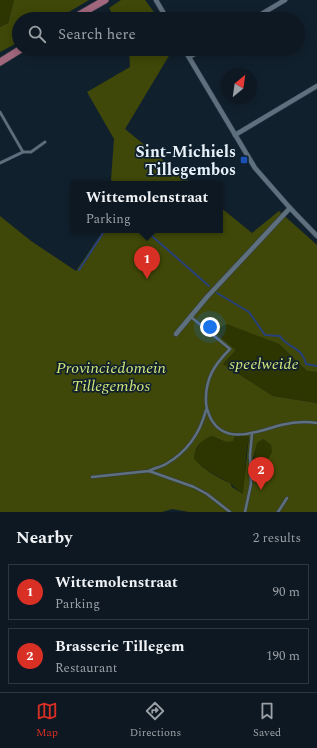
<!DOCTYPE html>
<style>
body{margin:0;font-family:Spectral,serif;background:#1b252f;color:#f1f3f6}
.compass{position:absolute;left:221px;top:68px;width:36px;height:36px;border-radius:50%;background:#0d1822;box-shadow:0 2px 10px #0003;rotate:29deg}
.you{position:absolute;left:210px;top:327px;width:14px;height:14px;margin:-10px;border:3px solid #fff;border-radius:50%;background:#1a73e8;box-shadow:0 0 0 6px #1a73e833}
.badge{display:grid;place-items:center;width:26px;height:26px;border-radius:50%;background:#d93025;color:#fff;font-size:13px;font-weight:700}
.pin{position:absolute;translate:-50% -33px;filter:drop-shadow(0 1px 2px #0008)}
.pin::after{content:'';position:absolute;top:21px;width:14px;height:12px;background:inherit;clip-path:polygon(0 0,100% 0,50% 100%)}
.popup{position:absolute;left:71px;top:181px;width:152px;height:52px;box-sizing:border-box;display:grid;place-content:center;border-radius:0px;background:#0d1822;filter:drop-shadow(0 1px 3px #0005);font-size:13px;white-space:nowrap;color:#9aa0a5}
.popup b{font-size:15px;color:#f1f3f6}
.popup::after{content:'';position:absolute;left:50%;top:100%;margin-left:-8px;border:8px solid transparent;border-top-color:#0d1822}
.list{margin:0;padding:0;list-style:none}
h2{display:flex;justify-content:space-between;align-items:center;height:52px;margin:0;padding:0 16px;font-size:17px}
h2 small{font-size:13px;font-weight:400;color:#9aa0a5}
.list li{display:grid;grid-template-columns:26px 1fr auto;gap:12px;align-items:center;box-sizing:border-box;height:56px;margin:0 8px 8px;padding:0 8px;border:1px solid #2d3740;border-radius:0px}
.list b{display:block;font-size:15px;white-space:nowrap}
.list p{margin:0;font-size:13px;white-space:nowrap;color:#9aa0a5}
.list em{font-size:13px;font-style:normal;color:#9aa0a5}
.icon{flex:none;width:22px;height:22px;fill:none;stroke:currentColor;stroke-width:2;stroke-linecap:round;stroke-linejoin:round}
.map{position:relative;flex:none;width:317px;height:512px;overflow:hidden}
.search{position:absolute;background:#0d1822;box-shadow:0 2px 10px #0003;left:12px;right:12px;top:12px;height:44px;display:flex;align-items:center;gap:10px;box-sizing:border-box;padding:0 14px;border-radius:22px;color:#9aa0a5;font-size:15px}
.sheet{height:180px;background:#0d1822}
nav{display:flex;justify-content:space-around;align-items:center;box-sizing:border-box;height:56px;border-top:1px solid #2d3740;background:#0d1822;font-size:11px;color:#9aa0a5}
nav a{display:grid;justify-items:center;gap:2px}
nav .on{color:#d93025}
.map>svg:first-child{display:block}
</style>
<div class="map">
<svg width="317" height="512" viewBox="0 0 317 512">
<rect width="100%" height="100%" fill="#11202d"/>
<!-- green -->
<g fill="#2d3500">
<path d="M0,0h14l-6,23 -8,4z"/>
<path d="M227,323l52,21 28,27 10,1v31l-44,-7 -50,-32 13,-14 -23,-19z"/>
<path d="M212,436l14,6 9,-6h14l-3,20 -1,35 -2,3c-5,-3 -11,-10 -15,-12 -12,-7 -25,-12 -34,-24l1,-6 6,-12z"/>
<path d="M263,439l8,6 2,7 -11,18 -9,-4 3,-23z"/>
</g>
<!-- forest -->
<g fill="#3f4808" fill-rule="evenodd">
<path d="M14,0h75l-32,19h-38v23l-19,10v-25l8,-4z"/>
<path d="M121,0h24l14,19h-44l-6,-11z"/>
<path d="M129,49h44l-48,80 67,55h-77l-4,-4 3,-41 -27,-47 43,-25z"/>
<path d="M220,207l32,26 27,-22 38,34v127l-10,-1 -28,-27 -52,-20 -14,7 23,19 -13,14 50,32 44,7v109h-128l-17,-3 -10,3h-162v-296l31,25 45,30 28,-41h116zM212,436l14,6 7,-1 2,-5h14l-6,58 -11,-7 -2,-4c-13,-6 -27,-13 -36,-25 1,-12 7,-18 18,-22zM263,439l8,6 1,7 -10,18 -9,-4v-8l4,-15z"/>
</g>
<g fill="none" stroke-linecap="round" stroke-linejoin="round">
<!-- stream -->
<g stroke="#28417c" stroke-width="2">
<path d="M145,230l64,56"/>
<path d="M79,270l26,-40"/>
<path d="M217,293l32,19 16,23 15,1c8,13 21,9 26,28l11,2"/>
</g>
<defs>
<g id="service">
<path d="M0,112l23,40h8l14,-10"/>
<path d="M0,163l23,-11"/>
<path d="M191,317l39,32c-16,16 -25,30 -24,53 0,7 2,11 5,17 15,27 48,12 70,6 12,-3 24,-4 36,-2"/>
<path d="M149,471c5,-3 12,-4 17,-7 21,-12 34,-31 40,-54"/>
<path d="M92,477l57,-6 45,16 13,7 23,18"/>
<path d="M245,512l6,-28 -1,-29 2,-21"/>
<path d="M278,512l9,-14"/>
</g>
<g id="minor">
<path d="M156,0l11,19"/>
<path d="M253,19l32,-19"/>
<path d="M184,49l71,119 35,40 27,28"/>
<path d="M189,57l14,-8"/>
<path d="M235,135l82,-49"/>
<path d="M176,334l31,-37 83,-89"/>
</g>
<g id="primary">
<path d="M72,19l33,-19"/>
<path d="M0,62l21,-13"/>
</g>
</defs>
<!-- service casing -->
<use href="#service" stroke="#343d47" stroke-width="3.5"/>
<!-- minor casing -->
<use href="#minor" stroke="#343d47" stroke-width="5.5"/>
<!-- primary casing -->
<use href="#primary" stroke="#343d47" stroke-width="8"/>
<!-- service -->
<use href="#service" stroke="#5e6f7e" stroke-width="2.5"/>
<!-- minor -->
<use href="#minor" stroke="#5e6f7e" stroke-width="4.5"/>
<!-- primary -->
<use href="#primary" stroke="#a1677d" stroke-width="7"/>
</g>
<!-- markers -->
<rect fill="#1a4fb4" stroke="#11202d" stroke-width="1.5" x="240" y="156" width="8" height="8" rx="2"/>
<g text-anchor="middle" stroke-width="3.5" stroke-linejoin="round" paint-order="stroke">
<!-- poi labels -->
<g font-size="16" font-weight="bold" fill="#e8f2fb" stroke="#11202d" text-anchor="end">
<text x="236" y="157">Sint-Michiels<tspan x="236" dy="18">Tillegembos</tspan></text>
</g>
<!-- park labels -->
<g font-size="16" font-style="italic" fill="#d2e67b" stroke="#11202d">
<text x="264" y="369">speelweide</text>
<text x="111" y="373">Provinciedomein<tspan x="111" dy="18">Tillegembos</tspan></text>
</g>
</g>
</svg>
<svg class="compass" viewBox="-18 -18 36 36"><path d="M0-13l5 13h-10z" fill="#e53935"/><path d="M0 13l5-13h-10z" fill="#9aa0a5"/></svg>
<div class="you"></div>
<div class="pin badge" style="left:147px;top:279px">1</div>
<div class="popup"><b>Wittemolenstraat</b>Parking</div>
<div class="pin badge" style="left:261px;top:490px">2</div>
<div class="search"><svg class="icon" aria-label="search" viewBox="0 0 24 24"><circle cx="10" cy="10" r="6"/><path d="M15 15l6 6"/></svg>Search here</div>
</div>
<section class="sheet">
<h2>Nearby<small>2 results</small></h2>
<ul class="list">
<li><span class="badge">1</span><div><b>Wittemolenstraat</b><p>Parking</p></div><em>90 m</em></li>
<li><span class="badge">2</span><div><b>Brasserie Tillegem</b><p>Restaurant</p></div><em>190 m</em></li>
</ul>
</section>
<nav>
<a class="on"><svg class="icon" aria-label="map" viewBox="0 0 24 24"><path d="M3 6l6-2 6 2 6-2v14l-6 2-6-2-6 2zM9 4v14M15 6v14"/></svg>Map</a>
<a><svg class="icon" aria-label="directions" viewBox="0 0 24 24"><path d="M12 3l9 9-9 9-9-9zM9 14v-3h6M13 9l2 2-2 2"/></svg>Directions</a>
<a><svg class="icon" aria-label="saved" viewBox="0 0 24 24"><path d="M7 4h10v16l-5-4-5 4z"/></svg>Saved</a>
</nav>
